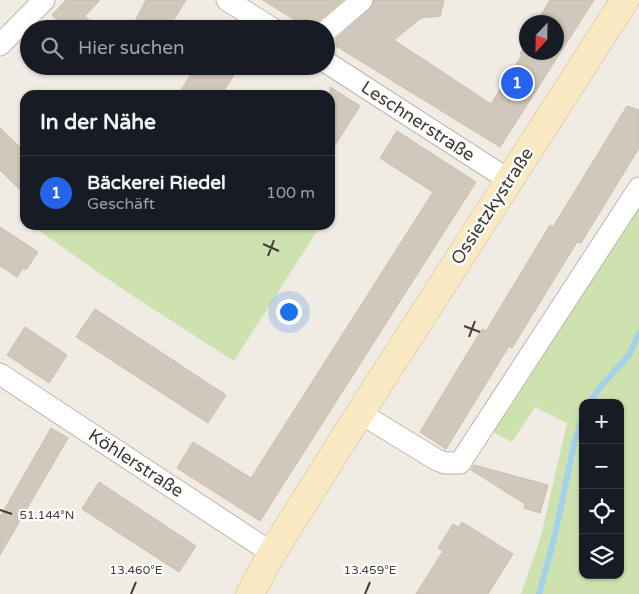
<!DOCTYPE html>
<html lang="de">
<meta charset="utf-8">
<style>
body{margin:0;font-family:"Varela Round",sans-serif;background:#20242c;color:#f1f3f6}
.controls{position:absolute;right:15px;bottom:15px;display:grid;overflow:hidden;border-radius:10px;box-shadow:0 1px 4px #0004}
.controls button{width:45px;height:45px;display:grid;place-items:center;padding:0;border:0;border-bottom:1px solid #363941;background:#171b24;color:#f1f3f6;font:25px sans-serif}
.compass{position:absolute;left:519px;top:15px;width:45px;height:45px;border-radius:50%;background:#171b24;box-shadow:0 1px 4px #0004;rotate:202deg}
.you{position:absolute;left:288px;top:311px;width:18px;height:18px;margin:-12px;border:4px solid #fff;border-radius:50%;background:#1a73e8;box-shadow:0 0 0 8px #1a73e833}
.badge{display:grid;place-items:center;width:32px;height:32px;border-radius:50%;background:#2563eb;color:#fff;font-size:16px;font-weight:700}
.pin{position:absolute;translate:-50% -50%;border:2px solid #fff;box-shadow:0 1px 5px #0006}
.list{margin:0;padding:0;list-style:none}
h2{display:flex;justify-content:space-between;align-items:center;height:65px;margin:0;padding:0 20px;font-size:21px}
h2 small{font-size:16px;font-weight:400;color:#9ea1a6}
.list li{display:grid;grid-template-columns:32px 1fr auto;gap:15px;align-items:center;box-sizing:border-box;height:75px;padding:0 20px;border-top:1px solid #363941}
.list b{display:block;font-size:19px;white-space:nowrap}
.list p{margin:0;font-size:16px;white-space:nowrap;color:#9ea1a6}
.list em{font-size:16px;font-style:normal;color:#9ea1a6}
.icon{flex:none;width:28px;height:28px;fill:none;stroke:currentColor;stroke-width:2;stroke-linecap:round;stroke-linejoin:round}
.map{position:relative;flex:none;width:639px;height:594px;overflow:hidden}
.search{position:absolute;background:#171b24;box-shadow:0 1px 4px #0004;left:20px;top:20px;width:315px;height:55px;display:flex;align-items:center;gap:12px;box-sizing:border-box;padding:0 18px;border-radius:28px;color:#9ea1a6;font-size:19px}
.panel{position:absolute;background:#171b24;box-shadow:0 1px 4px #0004;left:20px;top:90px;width:315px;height:140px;border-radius:15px}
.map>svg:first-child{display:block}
</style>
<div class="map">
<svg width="639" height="594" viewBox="0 0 639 594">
<rect width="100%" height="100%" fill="#f0ece4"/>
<!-- green -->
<g fill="#cee2af" fill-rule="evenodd">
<path d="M639,206v388h-118l20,-58 26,-113 -32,-16 -23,35 -19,-10zM583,403h37v172h-37z"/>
<path d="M31,225h284l4,3 -85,133 -109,-70z"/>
</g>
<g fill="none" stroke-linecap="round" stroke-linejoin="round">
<!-- stream -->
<g stroke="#a4d1ea" stroke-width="6">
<path d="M589,403l12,-17 28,-31 10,-22"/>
<path d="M539,594l15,-55 21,-99 8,-23"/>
</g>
</g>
<!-- building -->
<g fill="#d1c7ba" stroke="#cbbeae">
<path d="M66,0h34l-15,16 14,13h-32l-15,-14z"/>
<path d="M146,0h40l-18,29h-19l-14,-8z"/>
<path d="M263,0h80l-34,29z"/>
<path d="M374,0h70l-4,16 -19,2 -27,22 97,64 31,-49 -2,-1 6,-11v9h30v-30h-16l3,-5 -2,-2 9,-15h44l-94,147 -164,-101v-7l34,-30z"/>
<path d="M196,66h44l-19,29h-43z"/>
<path d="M330,87l30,19 -30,47z"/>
<path d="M627,106l12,4v38l-58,95 -4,-1 -65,106 -3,-2 -63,103 -26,-17 62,-103 4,2 64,-106 3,2z"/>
<path d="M0,128l25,24v43l-25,-25z"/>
<path d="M397,131l79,51 -216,339 -83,-53 16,-26 58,36 182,-286 -53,-34z"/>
<path d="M0,227l38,25 -12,18 -3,-2 -6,9 -17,-11z"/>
<path d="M95,309l131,86 -18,28 -132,-86z"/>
<path d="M25,327l42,28 -18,28 -42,-28z"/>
<path d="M51,428l17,10 -68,117v-38z"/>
<path d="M474,465l74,20 -8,28 -16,-5 1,-4 -54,-34z"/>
<path d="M99,482l97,64 -17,26 -97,-63z"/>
<path d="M462,522l51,32 -25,40h-72l27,-43 -5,-3 15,-24 5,3z"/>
</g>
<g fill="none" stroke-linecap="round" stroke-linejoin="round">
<defs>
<g id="street">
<path d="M227,0l46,29"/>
<path d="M326,31l36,-31"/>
<path d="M0,45l44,-45"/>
<path d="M326,62l183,118"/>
<path d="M0,374l272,179"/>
<path d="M360,413l77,47 8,3h15l179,-275"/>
</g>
<path id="secondary" d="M250,594l22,-41 88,-140 265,-413"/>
</defs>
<!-- street casing -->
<use href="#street" stroke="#beb6aa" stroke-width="23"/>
<!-- secondary casing -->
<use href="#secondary" stroke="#cdbb96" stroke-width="29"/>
<!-- street -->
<use href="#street" stroke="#fff" stroke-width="21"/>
<!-- secondary -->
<use href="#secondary" stroke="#faeac4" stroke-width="28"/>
</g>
<!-- ticks -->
<path fill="none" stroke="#423c34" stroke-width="2" d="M263,244l16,7M268,256l6,-16M464,326l16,6M469,337l6,-16M0,510l12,4M131,594l5,-12M365,594l5,-12"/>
<g text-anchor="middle" stroke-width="4.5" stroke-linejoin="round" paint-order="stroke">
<!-- street labels -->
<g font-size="18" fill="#423c34" stroke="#fff">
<text transform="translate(418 121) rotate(33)" y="6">Leschnerstraße</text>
<text transform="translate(492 206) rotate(-57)" y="6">Ossietzkystraße</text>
<text transform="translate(136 463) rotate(33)" y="6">Köhlerstraße</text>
</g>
</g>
<g font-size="12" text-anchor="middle" fill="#423c34" stroke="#fff" stroke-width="4.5" stroke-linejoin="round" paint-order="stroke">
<text x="47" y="519">51.144°N</text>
<text x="136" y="574">13.460°E</text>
<text x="370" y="574">13.459°E</text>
</g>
</svg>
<div class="controls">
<button>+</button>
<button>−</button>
<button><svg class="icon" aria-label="locate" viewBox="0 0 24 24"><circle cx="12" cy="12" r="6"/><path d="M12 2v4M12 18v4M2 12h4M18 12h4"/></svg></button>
<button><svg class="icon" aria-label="layers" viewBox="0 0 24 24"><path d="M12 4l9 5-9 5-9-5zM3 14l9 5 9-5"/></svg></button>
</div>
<svg class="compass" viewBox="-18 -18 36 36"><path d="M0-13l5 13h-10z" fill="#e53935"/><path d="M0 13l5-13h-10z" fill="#9ea1a6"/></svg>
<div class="you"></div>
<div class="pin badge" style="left:517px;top:83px">1</div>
<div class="search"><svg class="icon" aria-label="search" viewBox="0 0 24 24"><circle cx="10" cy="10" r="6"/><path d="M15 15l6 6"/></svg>Hier suchen</div>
<section class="panel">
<h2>In der Nähe<small></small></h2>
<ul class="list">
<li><span class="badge">1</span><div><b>Bäckerei Riedel</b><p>Geschäft</p></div><em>100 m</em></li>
</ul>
</section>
</div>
